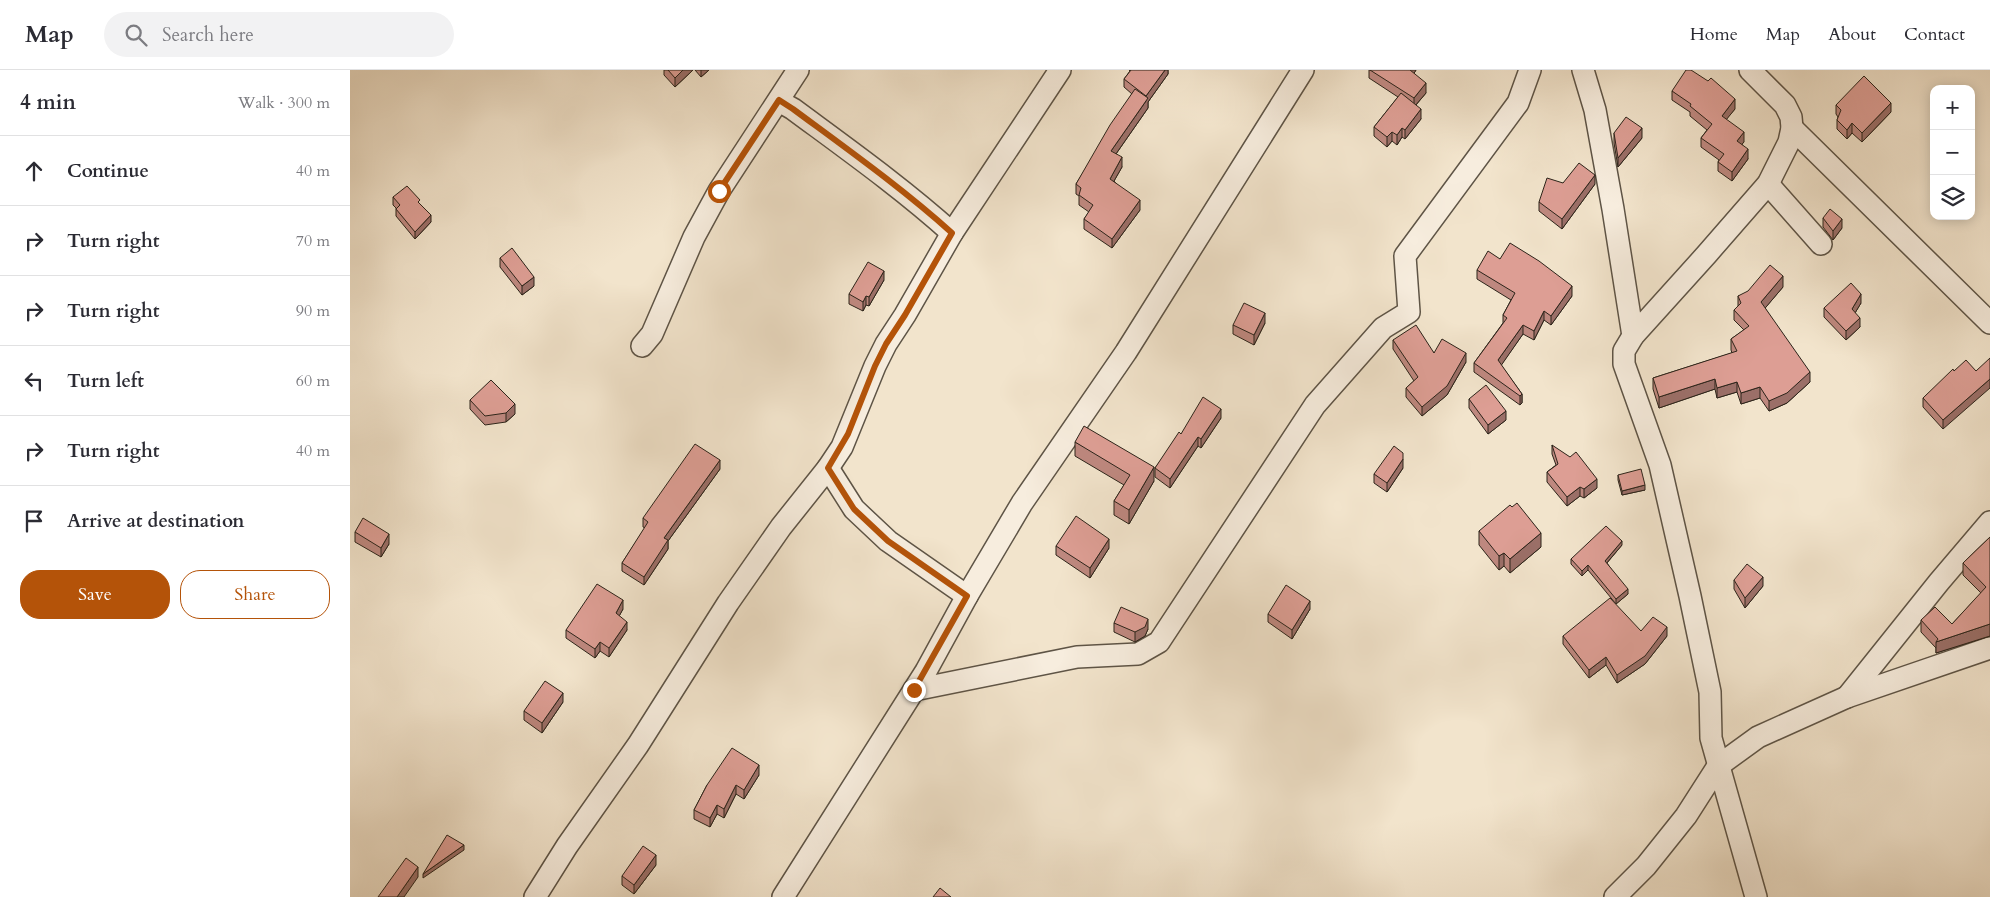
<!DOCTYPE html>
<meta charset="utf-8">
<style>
body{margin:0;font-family:Cardo,serif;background:#f2f2f3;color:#2b2b33}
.controls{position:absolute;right:15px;top:15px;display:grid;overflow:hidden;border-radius:10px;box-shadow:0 2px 12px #0003}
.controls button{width:45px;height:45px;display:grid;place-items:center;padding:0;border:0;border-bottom:1px solid #e1e1e2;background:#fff;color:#2b2b33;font:25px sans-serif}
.stop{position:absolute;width:15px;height:15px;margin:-11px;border:4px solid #b45309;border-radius:50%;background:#fff}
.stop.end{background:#b45309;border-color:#fff;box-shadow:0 1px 5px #0008}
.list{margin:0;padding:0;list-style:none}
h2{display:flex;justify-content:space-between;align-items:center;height:65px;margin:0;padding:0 20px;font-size:21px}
h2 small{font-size:16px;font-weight:400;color:#7c7c81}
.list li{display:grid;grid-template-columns:32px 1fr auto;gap:15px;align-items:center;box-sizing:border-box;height:70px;padding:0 20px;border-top:1px solid #e1e1e2}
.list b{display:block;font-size:19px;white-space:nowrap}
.list em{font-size:16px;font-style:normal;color:#7c7c81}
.actions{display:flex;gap:10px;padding:15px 20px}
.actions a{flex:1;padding:11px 0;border:1px solid #b45309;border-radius:20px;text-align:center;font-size:18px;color:#b45309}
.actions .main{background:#b45309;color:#fff}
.icon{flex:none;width:28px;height:28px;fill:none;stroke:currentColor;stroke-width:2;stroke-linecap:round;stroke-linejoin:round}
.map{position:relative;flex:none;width:1640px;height:827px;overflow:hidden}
header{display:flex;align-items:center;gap:30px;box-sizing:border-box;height:70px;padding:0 25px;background:#fff;border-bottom:1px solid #e1e1e2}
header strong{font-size:24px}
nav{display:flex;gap:28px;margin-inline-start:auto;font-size:18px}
.search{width:350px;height:45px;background:#f2f2f3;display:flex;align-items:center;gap:12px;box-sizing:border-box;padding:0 18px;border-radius:28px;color:#7c7c81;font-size:19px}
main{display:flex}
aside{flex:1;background:#fff}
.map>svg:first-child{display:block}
</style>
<header>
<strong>Map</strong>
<div class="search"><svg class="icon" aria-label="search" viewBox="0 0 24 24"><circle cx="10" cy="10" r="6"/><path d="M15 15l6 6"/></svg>Search here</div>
<nav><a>Home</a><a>Map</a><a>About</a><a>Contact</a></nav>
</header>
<main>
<aside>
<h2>4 min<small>Walk · 300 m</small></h2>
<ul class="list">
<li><svg class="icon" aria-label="ahead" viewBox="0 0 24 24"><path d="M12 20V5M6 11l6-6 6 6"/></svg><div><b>Continue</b></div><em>40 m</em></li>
<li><svg class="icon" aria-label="right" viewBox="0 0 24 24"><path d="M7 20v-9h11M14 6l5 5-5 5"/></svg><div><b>Turn right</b></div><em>70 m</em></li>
<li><svg class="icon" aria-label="right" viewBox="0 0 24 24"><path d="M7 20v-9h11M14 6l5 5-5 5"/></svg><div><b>Turn right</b></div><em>90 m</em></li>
<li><svg class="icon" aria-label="left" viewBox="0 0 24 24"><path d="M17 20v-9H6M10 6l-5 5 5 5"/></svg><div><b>Turn left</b></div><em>60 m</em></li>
<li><svg class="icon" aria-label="right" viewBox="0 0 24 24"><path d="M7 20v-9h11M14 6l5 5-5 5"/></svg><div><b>Turn right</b></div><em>40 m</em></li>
<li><svg class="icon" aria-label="arrive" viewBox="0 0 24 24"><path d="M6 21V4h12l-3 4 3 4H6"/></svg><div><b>Arrive at destination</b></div></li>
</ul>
<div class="actions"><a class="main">Save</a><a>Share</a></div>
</aside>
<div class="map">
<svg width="1640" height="827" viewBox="0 0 1640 827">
<rect width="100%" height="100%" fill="#f2e4cc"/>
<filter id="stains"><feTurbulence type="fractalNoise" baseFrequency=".004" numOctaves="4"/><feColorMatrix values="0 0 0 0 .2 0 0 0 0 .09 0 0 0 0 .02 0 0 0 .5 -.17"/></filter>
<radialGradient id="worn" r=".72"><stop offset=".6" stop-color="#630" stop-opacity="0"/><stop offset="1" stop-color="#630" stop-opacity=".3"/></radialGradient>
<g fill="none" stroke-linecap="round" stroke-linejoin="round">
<defs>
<g id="minor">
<path d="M1233,0l12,40 18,99 20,127"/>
<path d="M1400,0l35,35 6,12 1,11 -3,14 -21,42 -61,70 -74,82 -9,15v13l36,101 30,131 20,96 1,46 45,159"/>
<path d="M429,31l14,8c54,40 109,79 159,124"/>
<path d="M1442,58l198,195"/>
<path d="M1418,114l53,60"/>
<path d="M292,276l10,-12 42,-97 25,-46 79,-121"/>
<path d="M478,398l26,41 34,32 79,55"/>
<path d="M564,620l163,-33 61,-3 21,-12 156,-237 68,-77 26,-16 -4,-56 113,-153 12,-33"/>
<path d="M1497,627l92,-115 51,-60"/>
<path d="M185,827l32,-51 71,-101 90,-142 53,-76 47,-59 14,-21 33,-81 11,-22 19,-29 47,-82 108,-163"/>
<path d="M433,827l143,-226 41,-75 55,-93 104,-151 177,-282"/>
<path d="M1265,827l31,-31 40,-50 32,-50 40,-29 89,-40 143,-49"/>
</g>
</defs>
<!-- minor casing -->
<use href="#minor" stroke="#5e5446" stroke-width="24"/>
<!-- minor -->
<use href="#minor" stroke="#f7edde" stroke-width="21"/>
</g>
<!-- wall -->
<g fill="#be887f" stroke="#2c241a">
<path d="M314,0h29l-18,17 -11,-12z"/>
<path d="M345,0h14l-8,7z"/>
<path d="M779,0h39v4l-20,28v6l-32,46 6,13 -8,14 26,29 -28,38 -28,-19v-10l5,-7 -10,-7v-9l-3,-2v-10l56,-90 -8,-7v-8l6,-8z"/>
<path d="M1019,0h47l-2,3 12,20 -10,12 5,14 -16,20 -3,-2 -5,8 -5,-4 -5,6 -13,-11v-9l24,-30 -29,-19z"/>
<path d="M1322,21l63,18 -9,10 18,23 -2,2 6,15 -16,22 -14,-10v-9l1,-2 -18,-13v-9l6,-8 -17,-14v-4l-18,-12z"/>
<path d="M1486,35l55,7 -29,30 -10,-9 -5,6 -10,-10v-9l1,-3 -2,-3z"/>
<path d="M1264,63l28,5 -24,29 -4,-24z"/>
<path d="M1213,113l32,1 -33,45 -23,-18v-9z"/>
<path d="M43,127l27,7 11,18 -16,17 -19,-23v-8l-3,-3z"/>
<path d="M1473,148l19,10 -9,12 -10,-13z"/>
<path d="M150,188l34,28 -12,9 -22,-28z"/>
<path d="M1150,189l72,37 -21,29 -7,-5 -10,20 -11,-6 -22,31 21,29v9l-2,2 -46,-33v-9l29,-40v-8l8,-15 -34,-21v-9z"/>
<path d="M534,210l-15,26 -3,-1 -3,6 -14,-7v-10z"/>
<path d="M1433,217l-18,21 45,74 -23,21 -18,8 -9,-13 -19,6 -4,-12 -20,6 -2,-9 -56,19 -6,-19v-11l79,-25 -1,-3v-11l13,-9 -10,-10v-10l4,-3v-11z"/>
<path d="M1511,233l-6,10 5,14 -14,13 -22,-23v-9z"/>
<path d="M915,253l-11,22 -21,-11v-9z"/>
<path d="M1043,270l73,22 -19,33 -25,21 -16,-19v-9l8,-7 -21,-32z"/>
<path d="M1604,301h22l-33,58 -20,-22v-9z"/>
<path d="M1119,329l37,21 -18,14 -19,-26z"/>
<path d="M120,330l45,14 -9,8 -21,3 -15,-16z"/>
<path d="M871,348l-20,30 -3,-2 -28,42 -15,-11v-9l26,-34z"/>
<path d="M725,372l79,39 -25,43 -15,-9v-14l10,-16 -49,-29z"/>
<path d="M1202,375l45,43 -13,10 -4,-2 -13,10 -20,-24v-10l9,-7 -4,-11z"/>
<path d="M1053,398l-16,24 -13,-9v-9z"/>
<path d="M370,399l-52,72v8l-24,36 -22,-14v-8l23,-35 -2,-1v-9z"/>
<path d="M1268,405l27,15 -23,5 -4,-15z"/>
<path d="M1129,461l62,16 -31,26 -6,-7 -5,4 -20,-25z"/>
<path d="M5,462l34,12 -8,13 -26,-15z"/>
<path d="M1640,467v99l-54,17v-5l-15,-16v-12l31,4 29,-31 -18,-18v-12z"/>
<path d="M1272,475l-15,18 21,31 -12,10 -28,-34 -6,6 -11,-12v-5z"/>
<path d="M706,476l53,2 -19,30 -34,-23z"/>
<path d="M1384,510l29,6 -18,22 -11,-19z"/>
<path d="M273,539l-4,7 8,14 -18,27 -9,-6 -5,7 -29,-20v-8z"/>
<path d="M960,539l-18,30 -24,-17v-8z"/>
<path d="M764,553l34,6 -3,7 -10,6 -21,-10z"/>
<path d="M1291,561l26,5 -22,28 -28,19 -11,-18 -17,13 -26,-34v-8z"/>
<path d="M213,632l-21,31 -18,-13v-9z"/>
<path d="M409,705l-15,24 -8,-5 -12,24 -7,-4 -7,13 -16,-8v-9l13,-25z"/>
<path d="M306,795l-22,29 -12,-9v-9z"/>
</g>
<!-- shaded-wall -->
<g fill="#9b6f68" stroke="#2c241a">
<path d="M333,0h10l-18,17v-9z"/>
<path d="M351,0h8l-8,7z"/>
<path d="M815,0h3v4l-20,28v6l-37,53v-10l35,-50v-5z"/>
<path d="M1060,0h6l-6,10z"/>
<path d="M1076,13v10l-12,14v-9z"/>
<path d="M1385,29v10l-13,16v-9z"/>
<path d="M1541,33v9l-29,30v-9z"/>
<path d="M1071,39v10l-16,20v-9z"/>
<path d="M1502,53v10l-5,6v-9z"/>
<path d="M1052,58v9l-5,8v-10z"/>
<path d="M1292,58v10l-24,29v-9z"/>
<path d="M1042,62v9l-5,6v-10z"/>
<path d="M1394,62v10l-7,8v-9z"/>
<path d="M1398,79v10l-16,22v-9z"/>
<path d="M772,87v10l-12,21v-9z"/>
<path d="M1245,105v9l-33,45v-10z"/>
<path d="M790,130v10l-28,38v-9z"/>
<path d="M81,145v7l-16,17v-7z"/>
<path d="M1492,149v9l-9,12v-9z"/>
<path d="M534,201v9l-15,26v-9z"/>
<path d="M1433,206v11l-22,26v-11z"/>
<path d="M184,207v9l-12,9v-9z"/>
<path d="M1222,216v10l-21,29v-9z"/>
<path d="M1511,224v9l-9,15v-9z"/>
<path d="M516,226v9l-3,6v-9z"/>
<path d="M1194,241v9l-10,20v-9z"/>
<path d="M915,243v10l-11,22v-10z"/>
<path d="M1510,248v9l-14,13v-9z"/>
<path d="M1173,255v9l-25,36v-10z"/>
<path d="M1116,283v9l-19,33 -25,21v-9z"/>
<path d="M1460,302v10l-23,21 -18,8v-10z"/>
<path d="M1365,309v10l-56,19v-11z"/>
<path d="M1640,309v9l-47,41v-9z"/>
<path d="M1387,312v10l-20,6v-10z"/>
<path d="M1410,317v11l-19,6v-11z"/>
<path d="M1172,324v9l-2,2v-9z"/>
<path d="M165,334v10l-9,8v-9z"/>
<path d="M871,339v9l-20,30v-9z"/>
<path d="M1156,341v9l-18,14v-9z"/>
<path d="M848,367v9l-28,42v-9z"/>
<path d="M1053,389v9l-16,24v-9z"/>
<path d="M370,390v9l-52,72v8l-24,36v-8l20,-39z"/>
<path d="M804,397v14l-25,43v-14z"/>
<path d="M1247,409v9l-13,10v-9z"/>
<path d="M1295,415v5l-23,5v-4z"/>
<path d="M1230,417v9l-13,10v-9z"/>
<path d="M1191,463v14l-31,26v-14z"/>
<path d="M39,464v10l-8,13v-9z"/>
<path d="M759,469v9l-19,30v-10z"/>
<path d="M1272,471v4l-17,20v-4z"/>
<path d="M1154,483v13l-5,4v-14z"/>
<path d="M1238,495v5l-6,6v-5z"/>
<path d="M1413,507v9l-18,22v-10z"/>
<path d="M1278,519v5l-12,10v-5z"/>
<path d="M273,530v9l-7,13v-9z"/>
<path d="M960,531v8l-18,30v-9z"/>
<path d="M798,549v10l-3,7 -10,6v-10z"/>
<path d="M277,552v8l-18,27v-9z"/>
<path d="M1640,554v12l-54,17v-11z"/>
<path d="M1317,557v9l-22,28 -28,19v-8z"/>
<path d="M250,572v9l-5,7v-9z"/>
<path d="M1256,587v8l-17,13v-8z"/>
<path d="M213,623v9l-21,31v-10z"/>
<path d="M409,695v10l-15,24v-9z"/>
<path d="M386,715v9l-12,24v-9z"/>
<path d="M367,735v9l-7,13v-9z"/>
<path d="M114,775v5l-41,28v-4z"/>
<path d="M306,785v10l-22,29v-9z"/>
<path d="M68,797v10l-14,20h-7z"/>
</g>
<!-- building -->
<g fill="#dd9e94" stroke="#2c241a">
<path d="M318,0h15l-8,8z"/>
<path d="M781,0h34l-19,26 -22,-17z"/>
<path d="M1020,0h40l16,13 -12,15z"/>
<path d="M1336,0h5l17,11 3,-3 24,21 -13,17 22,16 -7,9 11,8 -16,23 -14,-10 6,-8 -23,-16 11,-14 -22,-18 1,-2 -19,-13z"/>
<path d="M1514,6l27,27 -29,30 -10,-10 -5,7 -10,-10 4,-10 -5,-5z"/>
<path d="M785,19l13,9 -37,53 11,6 -12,22 30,21 -28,39 -28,-20 9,-14 -14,-10 2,-7 -5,-4 34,-59z"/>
<path d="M1051,23l20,16 -16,21 -3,-2 -5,7 -5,-3 -5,5 -13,-10z"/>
<path d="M1276,47l16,11 -24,30 -4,-25z"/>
<path d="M1229,93l16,12 -33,44 -23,-17 8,-24 16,5z"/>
<path d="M57,116l13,14 -2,2 13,13 -16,17 -19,-23 4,-4 -7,-8z"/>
<path d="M1480,139l12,10 -9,12 -10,-13z"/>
<path d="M1160,173l29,18 33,25 -21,30 -7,-5 -10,20 -11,-6 -25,35 24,34 -2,2 -46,-33 33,-45 -4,-3 12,-22 -38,-23 11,-19 12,8z"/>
<path d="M162,178l22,29 -12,9 -22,-28z"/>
<path d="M518,192l16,9 -15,26 -3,-1 -3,6 -14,-8z"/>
<path d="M1420,195l13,11 -22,26 49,70 -23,21 -18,8 -9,-14 -19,6 -4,-11 -20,6 -2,-9 -56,18 -6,-19 84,-27 -6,-12 18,-13 -15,-16 7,-7 -3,-7 10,-5z"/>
<path d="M1501,213l10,11 -9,15 8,9 -14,13 -22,-23z"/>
<path d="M894,233l21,10 -11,22 -21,-10z"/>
<path d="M1066,255l18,28 8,-14 24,14 -19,33 -25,21 -16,-19 12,-11 -25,-37z"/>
<path d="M1640,288v21l-47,41 -20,-22 30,-29 1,2 12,-11 10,11z"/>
<path d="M141,310l24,24 -9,9 -21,3 -15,-16z"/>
<path d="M1136,315l20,26 -18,14 -19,-26z"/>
<path d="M853,327l18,12 -20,30 -3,-2 -28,42 -15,-11 24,-36 2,2z"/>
<path d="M734,356l70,41 -25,43 -15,-9 16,-26 -55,-33z"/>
<path d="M345,374l25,16 -56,78 4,2 -24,37 -22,-14 26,-41 -5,-4z"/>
<path d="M1202,375l18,12 6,-5 21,27 -13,10 -4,-2 -13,10 -20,-25 11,-8z"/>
<path d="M1044,376l9,7v6l-16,24 -13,-9z"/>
<path d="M1291,399l4,16 -23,6 -4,-16z"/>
<path d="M1167,433l24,30 -31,26 -6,-6 -5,3 -20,-25 31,-26 2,2z"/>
<path d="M726,446l33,23 -19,29 -34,-22z"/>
<path d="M13,448l26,16 -8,14 -26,-16z"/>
<path d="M1256,456l16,15 -17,20 23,28 -12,10 -28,-34 -6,6 -11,-12z"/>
<path d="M1640,467v87l-54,18 2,-3 -17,-19 14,-13 17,17 34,-37 -23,-24z"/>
<path d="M1397,494l16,13 -18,21 -11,-18z"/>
<path d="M247,514l26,16 -7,13 11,9 -18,26 -9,-6 -5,7 -29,-19z"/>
<path d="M936,515l24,16 -18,29 -24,-16z"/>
<path d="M1260,528l31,33 12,-14 14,10 -22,29 -28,19 -11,-18 -17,13 -26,-34z"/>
<path d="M771,537l27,12 -3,8 -10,5 -21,-9z"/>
<path d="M195,611l18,12 -21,30 -18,-12z"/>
<path d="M382,678l27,17 -15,25 -8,-5 -12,24 -7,-4 -7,13 -16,-8 13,-25z"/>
<path d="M97,765l17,10 -41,29z"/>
<path d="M293,776l13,9 -22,30 -12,-9z"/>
<path d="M56,788l12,9 -21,30h-19z"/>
<path d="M590,818l11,9h-18z"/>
</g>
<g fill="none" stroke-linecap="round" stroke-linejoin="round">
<!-- route -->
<path stroke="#b45309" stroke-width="6" d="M369,121l60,-91 14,9c54,40 109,79 159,124l-47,82 -19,29 -11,22 -27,68 -20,34 26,41 34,32 79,55 -53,94"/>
</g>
<rect width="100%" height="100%" filter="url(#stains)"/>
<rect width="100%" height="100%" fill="url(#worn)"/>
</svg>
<div class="controls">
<button>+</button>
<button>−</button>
<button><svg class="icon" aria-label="layers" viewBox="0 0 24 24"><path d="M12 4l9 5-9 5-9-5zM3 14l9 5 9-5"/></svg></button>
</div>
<div class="stop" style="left:369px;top:121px"></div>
<div class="stop end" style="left:564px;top:620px"></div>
</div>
</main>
